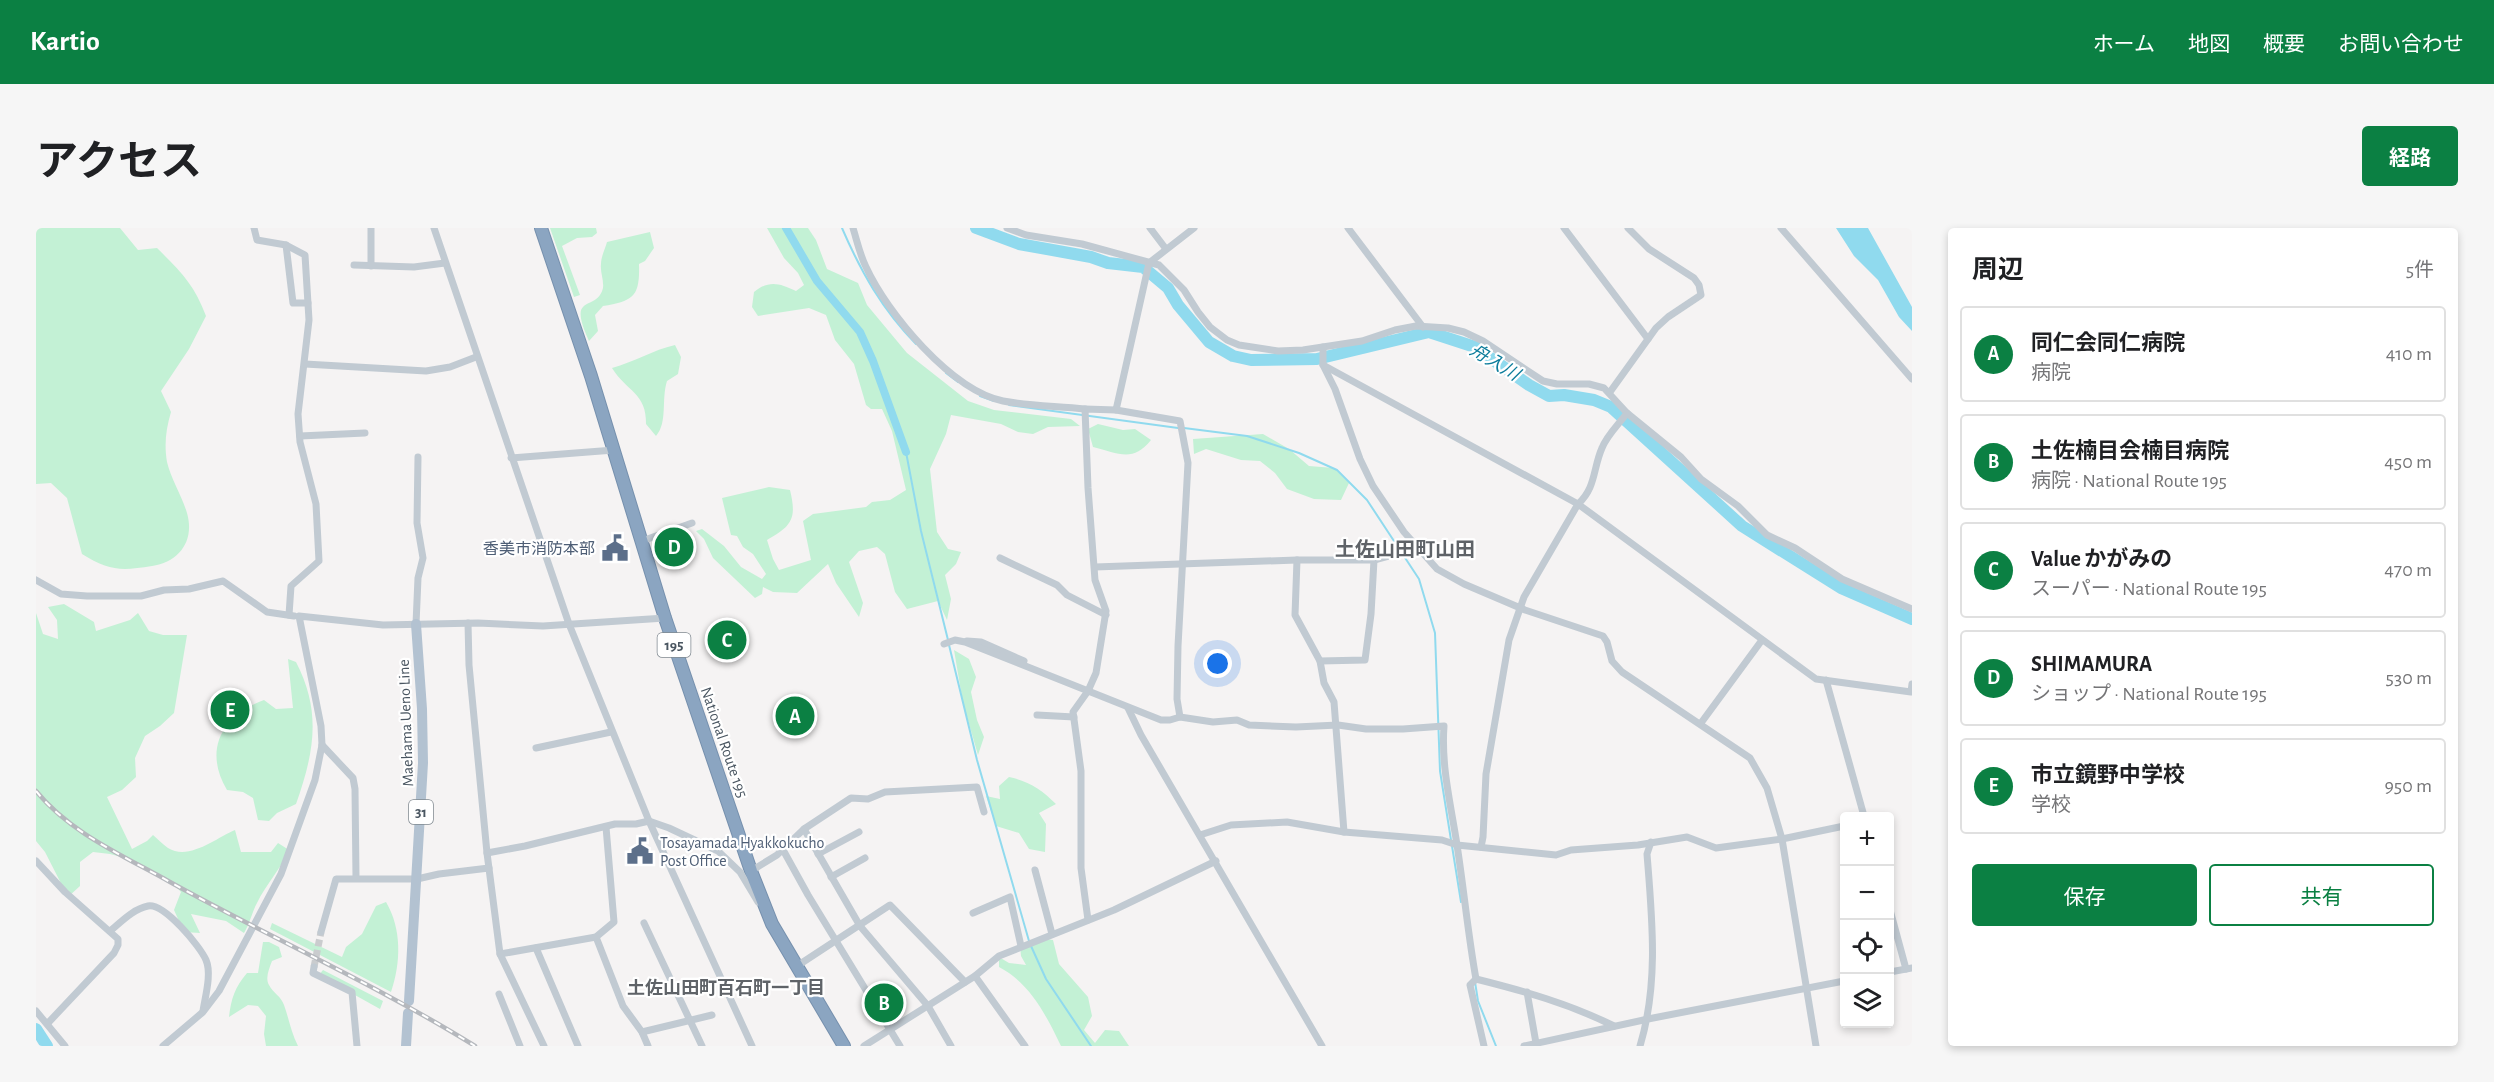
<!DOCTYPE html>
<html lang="ja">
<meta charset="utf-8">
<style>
body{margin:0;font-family:"Alegreya Sans","Noto Sans JP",sans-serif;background:#f6f6f6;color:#202124}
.controls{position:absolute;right:18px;bottom:18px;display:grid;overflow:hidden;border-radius:6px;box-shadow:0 3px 9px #0003}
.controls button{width:54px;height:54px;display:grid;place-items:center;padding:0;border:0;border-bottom:2px solid #e0e0e0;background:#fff;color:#202124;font:30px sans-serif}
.you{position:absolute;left:1182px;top:436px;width:21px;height:21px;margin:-15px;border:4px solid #fff;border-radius:50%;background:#1a73e8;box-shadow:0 0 0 9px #1a73e833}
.badge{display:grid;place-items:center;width:39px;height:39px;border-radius:50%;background:#0b8043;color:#fff;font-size:20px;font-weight:700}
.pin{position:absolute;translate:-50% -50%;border:3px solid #fff;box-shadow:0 2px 6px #0006}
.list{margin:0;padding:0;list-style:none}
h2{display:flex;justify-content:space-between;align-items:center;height:78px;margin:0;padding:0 24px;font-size:26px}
h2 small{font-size:20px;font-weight:400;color:#757577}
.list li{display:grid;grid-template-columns:39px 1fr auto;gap:18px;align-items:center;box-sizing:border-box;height:96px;margin:0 12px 12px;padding:0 12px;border:2px solid #e0e0e0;border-radius:6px}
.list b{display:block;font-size:22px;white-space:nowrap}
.list p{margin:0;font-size:20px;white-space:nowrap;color:#757577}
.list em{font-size:20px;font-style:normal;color:#757577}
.actions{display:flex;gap:12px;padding:18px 24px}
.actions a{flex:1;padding:14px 0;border:2px solid #0b8043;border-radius:6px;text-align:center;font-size:21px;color:#0b8043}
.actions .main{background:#0b8043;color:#fff}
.icon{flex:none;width:33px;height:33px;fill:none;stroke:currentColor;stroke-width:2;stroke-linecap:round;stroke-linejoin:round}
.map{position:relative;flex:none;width:1876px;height:818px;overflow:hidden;border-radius:6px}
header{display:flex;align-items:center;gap:36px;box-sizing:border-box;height:84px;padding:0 30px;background:#0b8043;color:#fff}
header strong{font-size:28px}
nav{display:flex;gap:33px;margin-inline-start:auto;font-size:21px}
.intro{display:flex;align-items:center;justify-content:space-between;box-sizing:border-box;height:144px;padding:0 36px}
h1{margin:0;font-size:42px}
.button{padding:15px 27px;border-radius:6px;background:#0b8043;color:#fff;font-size:21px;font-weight:700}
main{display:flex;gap:36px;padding:0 36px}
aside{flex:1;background:#fff;border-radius:6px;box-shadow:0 3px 9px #0003}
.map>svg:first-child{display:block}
</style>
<header>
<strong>Kartio</strong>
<nav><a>ホーム</a><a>地図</a><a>概要</a><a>お問い合わせ</a></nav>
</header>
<div class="intro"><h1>アクセス</h1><a class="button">経路</a></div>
<main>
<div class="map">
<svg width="1876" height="818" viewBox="0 0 1876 818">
<rect width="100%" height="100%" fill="#f5f3f3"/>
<!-- green -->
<g fill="#c3f1d5">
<path d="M0,0h84l18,22 19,-2c24,24 37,36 49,68l-17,33 -28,42 10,21c-5,17 -7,32 -4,50 4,17 15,34 20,51 8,28 -8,49 -35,53 -31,5 -43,5 -70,-12l-15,-56 -16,-15 -15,1z"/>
<path d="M514,0h46l1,5 -5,4 -15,1 -15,8 18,49 -6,2z"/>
<path d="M731,0h41l8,12 11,29 31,14 9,22 40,48 61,48 26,9 77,9 9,7 -32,1 -15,7 -15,-2 -17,-8 -50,-9 -5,19 -16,35 7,63 11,17 13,3 -5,12 -11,11 6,24 -4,21 -9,-19 -31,8 -12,-17 -10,-38 -8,-7 -18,4 -10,11 14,41 -4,14 -23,-34 -8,-19 -31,29 -24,-1 -10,-5 -1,7 -7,4 -42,-40 -9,-19 -8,-8 6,-2 22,17 17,21 21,12 4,-5 -13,-20 -10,-7 -6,-11 -6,-1 -9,-37 47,-11 21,3c7,29 2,36 -23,50l6,19 6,11 32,-10 -8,-39 10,-7 53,-7 6,-5 18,-2 16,-10 -14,-59 -10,-22h-11l-5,-4 -12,-41 -19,-24 -9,-25 -17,-7 -51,8 -6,-9 2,-15c15,-12 25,-9 42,-1l8,-6 -6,-12 -14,-15z"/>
<path d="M614,4l4,16 -9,13 -6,3c1,32 -5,37 -36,42l-8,9 3,16 -9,10c-23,-50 8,-28 14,-53 1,-8 -3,-16 -2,-24 0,-7 4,-15 6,-22z"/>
<path d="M639,117l6,12 -3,17 -11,7c-6,19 1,41 -11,55l-10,-12c1,-31 -20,-33 -34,-56 22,-6 41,-18 63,-23z"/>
<path d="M1062,196l25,6 12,-1 16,11c-18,23 -33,13 -58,7l-5,-18z"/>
<path d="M1227,206l26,15 20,17 25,2 15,15 -8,17 -27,-1 -27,-10 -12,-16 -15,-12 -19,-1 -35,-11 -12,5 -1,-15z"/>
<path d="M28,376l30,18 2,9 34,-11 8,-7 11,18 14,4h24l-13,78 -14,13 -15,10 -10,22 1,19 -14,13 -15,7 25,52 15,-8 6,-6c5,4 9,9 15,13 21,13 48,-10 67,-18l6,22h30l7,-9 11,7c-8,19 -23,34 -32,53 -5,9 -7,20 -13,30l-18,-12 -35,-7 9,19 -16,-1 -10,-22 7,-18 -10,-11 -18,-7 -20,-14 -23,-6 -17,-2 -13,10v24l-12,11 -23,-45 -9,-11v-228l7,21 15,5 -1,-19 -9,-13z"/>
<path d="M918,422l15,9 7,18 -5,15 6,28 7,17 -6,18 -15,-52z"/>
<path d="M252,431l8,3c26,50 18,91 0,142l-19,9 -8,8 -11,-1 -5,-22 -10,-6 -16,-2c-24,-40 -5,-75 37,-90l12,9 17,-1z"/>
<path d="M973,549c20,4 33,13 47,27l-17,9 7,11 -1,28 -16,-3 -10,-16 -23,-7 -10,-30 14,3 -1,-13z"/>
<path d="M350,674c16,27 15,61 5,90l-121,-63 2,-6 70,34 4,-10 16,-13 14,-28z"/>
<path d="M1002,710l15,2 6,24 29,33 4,19 -8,14 11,13 10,-13 14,1 10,15h-68c-15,-31 -31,-63 -62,-79v-10l10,6 17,2 -5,-9 -1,-11z"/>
<path d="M227,714h6l10,5 3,10 -10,4c-3,8 -7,17 -3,24 4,8 12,11 15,20 5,14 7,27 14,41h-32l-2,-12 2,-18 -8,-10 -10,-1 -19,12c2,-18 6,-30 18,-44h11z"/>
<path d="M287,742l60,31 -3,8 -61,-34z"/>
</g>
<!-- water -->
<path fill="#90daee" d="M1800,0h32l44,79v24l-13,-14 -21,-37 -24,-24z"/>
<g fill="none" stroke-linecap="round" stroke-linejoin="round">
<!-- stream -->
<g stroke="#90daee" stroke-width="2">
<path d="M806,0c19,44 40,81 74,116"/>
<path d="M910,145l12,9"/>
<path d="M944,168l14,5"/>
<path d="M973,177l169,23"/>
<path d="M1148,200l63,8 52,17 38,17 30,30 52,79 16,54 5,138 11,69"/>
<path d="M870,224l15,79 27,109"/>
<path d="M913,417l28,115 52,181"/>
<path d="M1416,618l9,56"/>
<path d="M995,718l15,33 45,67"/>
<path d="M1439,754l3,19 18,45"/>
</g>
<!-- canal -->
<path stroke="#90daee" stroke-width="8" d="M750,0l31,53 43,51 13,29 33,91"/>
<!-- river -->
<g stroke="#90daee" stroke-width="12">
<path d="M940,0l43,16 72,13 17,6 35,4 25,21 10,17 31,37 24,14 18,4 66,-1 112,-27 46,15 54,38 20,11 15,-1 30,5 17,7 131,119 99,62 71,31"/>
<path d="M0,801l11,17"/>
</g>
<!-- street-tunnel -->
<path stroke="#caccce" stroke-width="7" stroke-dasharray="7 3.5" stroke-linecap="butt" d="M278,739l7,-35"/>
<defs>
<path id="highway" d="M505,0l50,148 74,242 86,253 21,53 72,122"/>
</defs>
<!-- highway casing -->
<use href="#highway" stroke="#7690ad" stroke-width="14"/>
<!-- street -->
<g stroke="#c1cad2" stroke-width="7">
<path d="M218,0l3,12 29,5 19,10 4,65 -11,94 2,28 16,62 3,57 -28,25 -2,29"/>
<path d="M398,0l135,396 80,197 103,225"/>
<path d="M817,0c4,13 7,27 13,39 21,46 85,123 137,134 26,5 55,5 82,8"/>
<path d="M971,0l19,7 56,9 77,21 25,25 14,22 12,15 17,13 12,5 39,6 25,-1 59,-9 33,-11 21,-4 32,2 16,4 19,9 60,40 14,3h32l15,4 23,25 54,44 20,22 37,27 29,29 28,13 47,31 70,30"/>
<path d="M1114,0l16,21"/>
<path d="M1312,0l75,99"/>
<path d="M1528,0l84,111"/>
<path d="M1745,0l131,151"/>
<path d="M250,17l7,58h15"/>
<path d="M318,37l60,2 31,-4"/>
<path d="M335,38v-38"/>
<path d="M1287,119v18l12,24 25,70 13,27 31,46 33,37 27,15 61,26 78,26 4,6 5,19 10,11 128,86 17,30 15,51 34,207"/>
<path d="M269,136l121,7 24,-4 26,-10"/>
<path d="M1287,137l255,139 238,175 95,13 1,-8"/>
<path d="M1574,164l46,-64 12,-11 33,-22 -2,-10 -5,-7 -45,-29 -21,-21"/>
<path d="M264,208l65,-3"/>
<path d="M475,230l103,-8"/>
<path d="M606,313l50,-18"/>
<path d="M964,330l57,27 10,10 39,20"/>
<path d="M1261,332l-2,55 25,46 4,22 10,19 10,130"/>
<path d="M1059,339l202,-7h77l33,-9 6,-8"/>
<path d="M0,352l25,14 26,2h54l23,-6 25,-1 34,-8 44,31 27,4"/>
<path d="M432,395l1,42 18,188 13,101 44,92"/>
<path d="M380,396l2,-46 5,-20 -6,-35 1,-66"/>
<path d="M931,413l14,1 43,19"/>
<path d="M908,416l11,-4 10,2 196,78h9l10,-3 -3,-18 1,-53 10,-183 -8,-42 -64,-11"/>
<path d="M1284,433l45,-1 6,-46 3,-54"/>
<path d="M1790,452l38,136"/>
<path d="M1092,480l13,27 181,311"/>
<path d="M1001,487l37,2"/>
<path d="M1144,489l33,5 24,-2 12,5 47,2 42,-2 28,4h37l41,-3c-3,41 7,79 13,119 7,45 11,90 19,134"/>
<path d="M1665,495l61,-83"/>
<path d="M286,517l31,33 2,11 1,89"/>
<path d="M500,520l75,-16"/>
<path d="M768,601l56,97 68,80 23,40"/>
<path d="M1164,607l31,-10 56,-3 57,10 98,8 15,5 99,10 15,-5 67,-5 49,-8 29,11 66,-9 62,-13"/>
<path d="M1445,619l2,-10 3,-63 23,-134 15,-43 54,-93c18,-16 15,-36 24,-56 5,-13 17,-24 25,-35"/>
<path d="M746,620l26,47 92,151"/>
<path d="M451,625l38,-7 90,-22h21l13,-3 20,7 49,23 22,21 18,30"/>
<path d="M782,626l41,-22"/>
<path d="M0,633l29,31 53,47v6l-4,8 -66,70"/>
<path d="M999,642l17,64"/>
<path d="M715,643l26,-16 27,-26 47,-31 17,1 17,-7 92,-5 7,25"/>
<path d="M795,649l34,-19"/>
<path d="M1854,682l16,59"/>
<path d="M937,685l37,-16 11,49"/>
<path d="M1052,692l-7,-52v-97l-8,-59 15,-21 8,-18 10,-62 -11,-31 -7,-92 -3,-79 31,1 33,-147 45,-35"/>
<path d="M608,695l58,123"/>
<path d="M74,703c11,-9 23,-22 38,-25 16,-3 52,40 58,54 6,14 -1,37 -3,51"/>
<path d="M285,704l15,-53h81l22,-5 50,-6"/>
<path d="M560,709l27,69 19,26 6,14"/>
<path d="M500,720l42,98"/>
<path d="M464,726l96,-17 18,-15 -8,-95"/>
<path d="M761,738l93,-61 75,77"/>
<path d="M278,739l-1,6 39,19 5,54"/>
<path d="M1854,744l22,-4"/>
<path d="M939,748l50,70"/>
<path d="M1440,751c48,12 94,25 138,47"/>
<path d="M1440,751l-6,6 14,61"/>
<path d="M1491,764l9,51"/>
<path d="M463,766l21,52"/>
<path d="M0,783l29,35"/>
<path d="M606,804l70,-17"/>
<path d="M127,818l40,-34 16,-21 62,-117 34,-94 7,-35 -1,-19 -22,-110 84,9 95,-2 65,3 122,-8"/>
<path d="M828,818l111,-70 24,-20 115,-46 102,-49"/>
<path d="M1488,818l124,-27 196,-38"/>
<path d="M1604,818c19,-63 12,-128 7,-192l4,-12"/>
</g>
<!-- primary -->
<g stroke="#b3c2d1" stroke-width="10">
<path d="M373,773l14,-238 -1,-54 -6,-85"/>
<path d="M370,818l2,-33"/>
</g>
<!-- highway -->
<use href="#highway" stroke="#8ba5c1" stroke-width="12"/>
<defs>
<path id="rail" d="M0,563c34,42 88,65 134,91 101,56 207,103 305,164"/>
</defs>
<!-- rail casing -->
<use href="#rail" stroke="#b5b8bd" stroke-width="4.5"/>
<!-- rail -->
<use href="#rail" stroke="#fff" stroke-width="2" stroke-dasharray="7" stroke-linecap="butt"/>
</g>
<!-- icons -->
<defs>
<symbol id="civic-bare" viewBox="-9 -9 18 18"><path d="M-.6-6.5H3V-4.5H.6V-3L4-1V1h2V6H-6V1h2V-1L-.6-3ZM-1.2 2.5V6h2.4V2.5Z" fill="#5c6f8a" stroke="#fff" stroke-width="2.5" paint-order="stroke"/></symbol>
</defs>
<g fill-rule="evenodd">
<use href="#civic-bare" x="560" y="301" width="38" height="38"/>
<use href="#civic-bare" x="585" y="604" width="38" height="38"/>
</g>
<g text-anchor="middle" stroke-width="4.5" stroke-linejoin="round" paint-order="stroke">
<!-- shield labels -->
<g fill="#fff" stroke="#808990" stroke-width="1.5">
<rect x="621.5" y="405" width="33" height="24" rx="4.5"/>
<rect x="373" y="572" width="24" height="24" rx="4.5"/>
</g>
<g font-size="15" font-weight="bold" fill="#4a5661">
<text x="638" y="422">195</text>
<text x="385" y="589">31</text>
</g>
<!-- service labels -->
<g font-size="16" fill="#4e5e75" stroke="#fff" text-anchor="end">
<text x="559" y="326">香美市消防本部</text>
<text x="624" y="620" text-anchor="start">Tosayamada Hyakkokucho<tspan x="624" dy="18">Post Office</tspan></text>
</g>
<!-- street labels -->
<g font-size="16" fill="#4a5661" stroke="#fff">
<text transform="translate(369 495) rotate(-92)" y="6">Maehama Ueno Line</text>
<text transform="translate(689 514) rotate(71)" y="6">National Route 195</text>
</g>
<!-- water labels -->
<g font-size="18" font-style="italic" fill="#0c7c9b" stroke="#fff">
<text transform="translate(1459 134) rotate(31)" y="6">舟入川</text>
</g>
<!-- neighbourhood labels -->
<g font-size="18" font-weight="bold" fill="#5f6368" stroke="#fff">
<text x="690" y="766">土佐山田町百石町一丁目</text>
</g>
<!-- quarter labels -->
<g font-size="20" font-weight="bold" fill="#5f6368" stroke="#fff">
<text x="1369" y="328">土佐山田町山田</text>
</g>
</g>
</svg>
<div class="controls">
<button>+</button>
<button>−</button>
<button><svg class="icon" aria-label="locate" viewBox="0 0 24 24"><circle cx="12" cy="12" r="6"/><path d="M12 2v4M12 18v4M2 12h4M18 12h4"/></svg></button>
<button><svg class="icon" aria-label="layers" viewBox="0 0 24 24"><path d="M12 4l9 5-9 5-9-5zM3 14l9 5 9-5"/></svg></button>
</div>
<div class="you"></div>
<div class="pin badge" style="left:759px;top:488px">A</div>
<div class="pin badge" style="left:848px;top:775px">B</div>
<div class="pin badge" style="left:691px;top:412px">C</div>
<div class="pin badge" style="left:638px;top:319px">D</div>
<div class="pin badge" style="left:194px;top:482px">E</div>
</div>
<aside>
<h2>周辺<small>5件</small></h2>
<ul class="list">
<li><span class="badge">A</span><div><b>同仁会同仁病院</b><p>病院</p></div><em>410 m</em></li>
<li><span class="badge">B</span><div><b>土佐楠目会楠目病院</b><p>病院 · National Route 195</p></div><em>450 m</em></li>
<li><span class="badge">C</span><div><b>Value かがみの</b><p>スーパー · National Route 195</p></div><em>470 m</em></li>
<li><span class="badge">D</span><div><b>SHIMAMURA</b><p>ショップ · National Route 195</p></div><em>530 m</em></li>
<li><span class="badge">E</span><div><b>市立鏡野中学校</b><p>学校</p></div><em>950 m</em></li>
</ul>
<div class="actions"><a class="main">保存</a><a>共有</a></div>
</aside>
</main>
